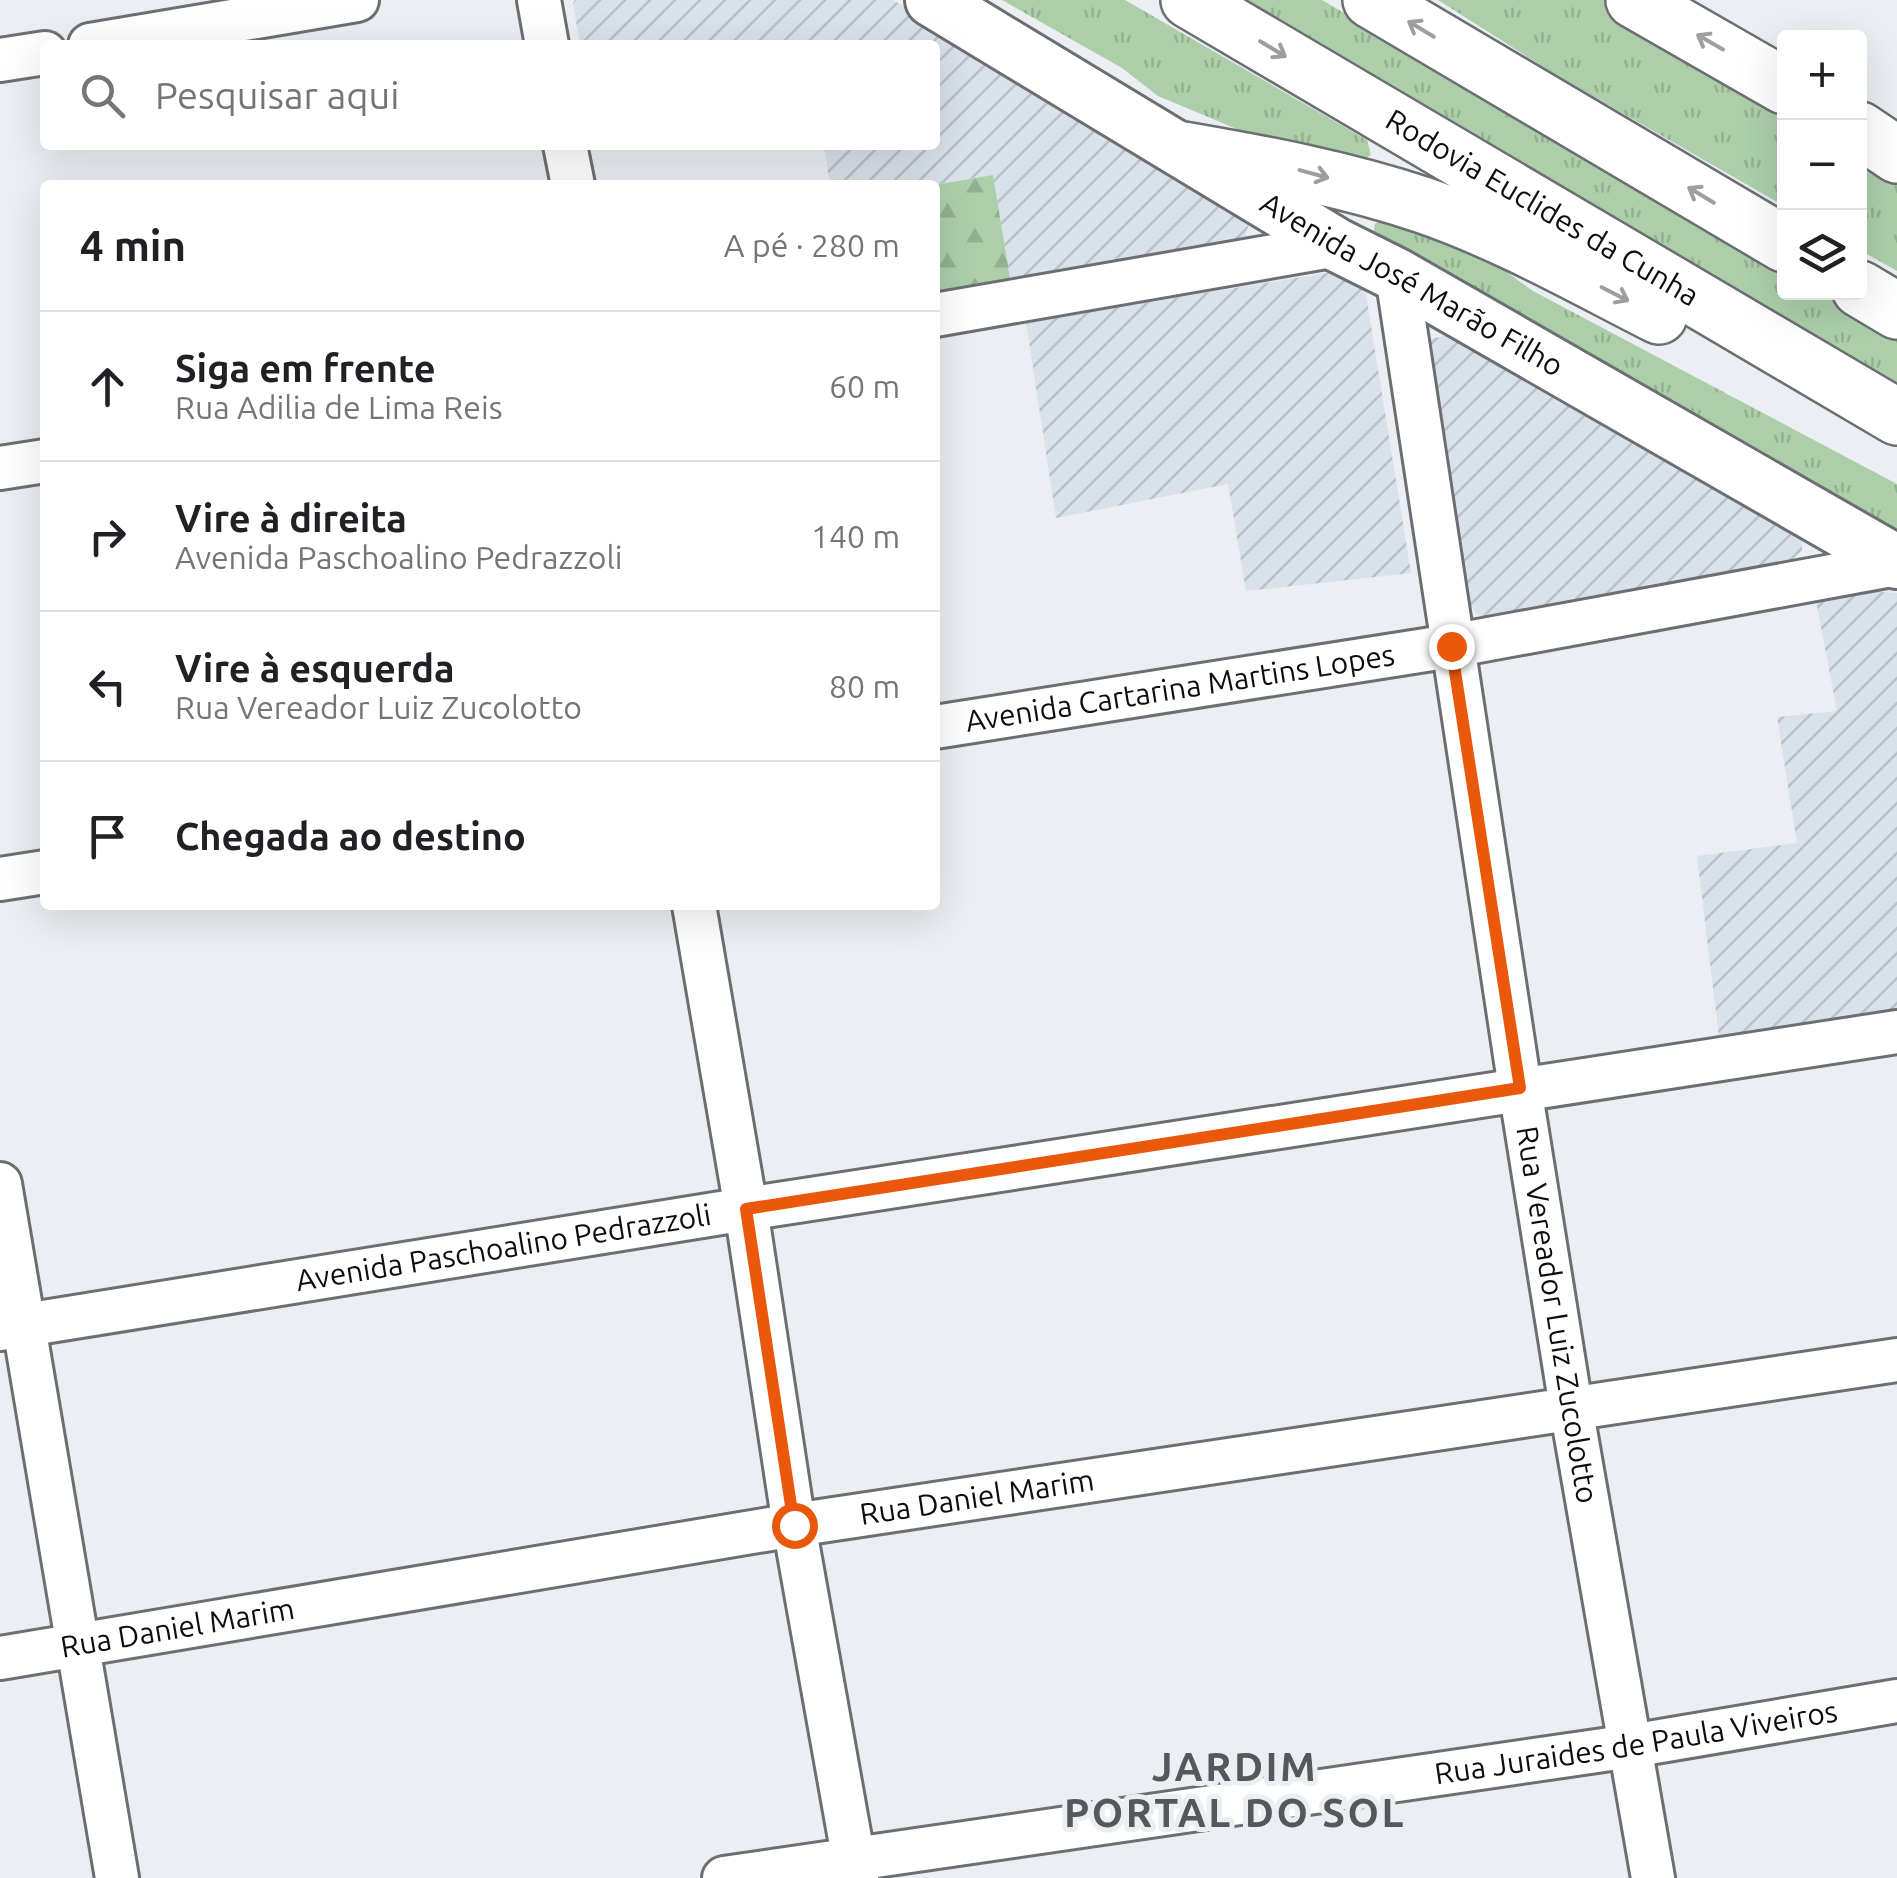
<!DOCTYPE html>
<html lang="pt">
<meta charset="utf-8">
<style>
body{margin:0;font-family:Ubuntu,sans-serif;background:#f6f6f6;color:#202124}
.controls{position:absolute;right:30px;top:30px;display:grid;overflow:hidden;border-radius:10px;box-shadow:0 10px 40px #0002}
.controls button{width:90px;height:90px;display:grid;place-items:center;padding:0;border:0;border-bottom:2px solid #e0e0e0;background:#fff;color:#202124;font:50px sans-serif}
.stop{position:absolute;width:30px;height:30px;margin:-22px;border:8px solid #ea580c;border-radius:50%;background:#fff}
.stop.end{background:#ea580c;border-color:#fff;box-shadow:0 2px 10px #0008}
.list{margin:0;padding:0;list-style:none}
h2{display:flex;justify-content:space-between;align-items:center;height:130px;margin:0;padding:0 40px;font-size:42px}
h2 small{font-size:32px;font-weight:400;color:#757577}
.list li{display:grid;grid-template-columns:65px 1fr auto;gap:30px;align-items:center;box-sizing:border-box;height:150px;padding:0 40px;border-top:2px solid #e0e0e0}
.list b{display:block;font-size:38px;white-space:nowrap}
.list p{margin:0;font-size:32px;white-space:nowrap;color:#757577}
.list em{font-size:32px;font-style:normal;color:#757577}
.icon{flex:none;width:55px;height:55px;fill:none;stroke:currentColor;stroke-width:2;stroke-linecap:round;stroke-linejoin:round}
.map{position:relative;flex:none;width:1897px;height:1878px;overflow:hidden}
.search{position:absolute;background:#fff;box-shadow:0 10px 40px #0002;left:40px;top:40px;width:900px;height:110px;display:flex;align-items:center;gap:25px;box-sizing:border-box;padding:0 35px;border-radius:10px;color:#757577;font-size:38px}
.panel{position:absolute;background:#fff;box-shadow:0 10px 40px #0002;left:40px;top:180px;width:900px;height:730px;border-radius:10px}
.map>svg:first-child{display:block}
</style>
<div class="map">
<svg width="1897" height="1878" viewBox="0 0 1897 1878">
<defs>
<pattern id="industrial-furrows" width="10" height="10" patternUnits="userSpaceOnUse" patternTransform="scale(2.5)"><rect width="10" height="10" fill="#d9e1ea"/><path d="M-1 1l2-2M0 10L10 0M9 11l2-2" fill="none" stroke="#b9c0c8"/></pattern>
<pattern id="grass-tufts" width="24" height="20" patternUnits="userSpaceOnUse" patternTransform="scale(2.5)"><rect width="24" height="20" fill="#accfaa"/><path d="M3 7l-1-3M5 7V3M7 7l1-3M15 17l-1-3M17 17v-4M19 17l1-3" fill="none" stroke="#93b191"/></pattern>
<pattern id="forest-firs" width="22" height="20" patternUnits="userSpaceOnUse" patternTransform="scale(2.5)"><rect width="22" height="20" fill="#accfaa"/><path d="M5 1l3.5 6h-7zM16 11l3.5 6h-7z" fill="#93b191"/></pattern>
</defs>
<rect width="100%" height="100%" fill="#ebeef2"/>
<!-- industrial -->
<g fill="url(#industrial-furrows)">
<path d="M575,0h318l344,206 13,14 -5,17 -11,6 -224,35 -17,-103 -58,10h-105l-6,-40h111v-100h-355l-7,-42z"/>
<path d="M1333,272l27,12 6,11 45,278 -165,18 -18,-107 -172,34 -30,-196z"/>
<path d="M1445,336l20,6 337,195v14l-11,10 -292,59 -21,-5 -13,-16 -43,-244 7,-16z"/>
<path d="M1847,590l50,3v418l-178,26 -22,-181 100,-13 -20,-126 60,-6 -22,-115z"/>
</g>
<!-- grass -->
<g fill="url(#grass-tufts)">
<path d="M1002,0h123l242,140 4,15 -18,11h-28l-167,-70 -36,-28z"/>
<path d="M1238,0h84l462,272v20l35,1 78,45v52z"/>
<path d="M1438,0h167l179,100v106l-228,-131z"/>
<path d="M1860,143l37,27v101l-37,-21z"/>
<path d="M1392,215l40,4 101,72 364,193v53l-524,-300 2,-13z"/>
</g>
<!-- forest -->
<path fill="url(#forest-firs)" d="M993,175l17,103 -75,13v-106z"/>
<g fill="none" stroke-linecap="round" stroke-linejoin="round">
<defs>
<g id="minor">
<path d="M539,0l8,45"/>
<path d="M90,45l267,-45"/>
<path d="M0,60l45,-7"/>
<path d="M565,145l8,40"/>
<path id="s1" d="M1397,275l123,813 51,319 82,471"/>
<path d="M935,315l402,-70"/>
<path d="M0,468l45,-7"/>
<path id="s2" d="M935,727l516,-81 446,-82"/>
<path d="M0,879l45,-7"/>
<path d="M694,905l52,304 48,316 63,353"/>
<path d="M0,1184l117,694"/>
<path id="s3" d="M0,1329l746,-120 1151,-177"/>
<path id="s4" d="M0,1658l794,-133 1103,-165"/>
<path id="s5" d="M724,1878l907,-132 266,-45"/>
</g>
<g id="major">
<path id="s6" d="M932,0l405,245 60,30 500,287"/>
</g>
<g id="highway">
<path id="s7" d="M1189,0l708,417"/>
<path d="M1371,0l413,244"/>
<path d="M1634,0l150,86"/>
<path d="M1860,130l37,25"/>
<path d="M1184,150c81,14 161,29 239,55 82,28 159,72 236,111"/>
<path d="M1860,289l37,22"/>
</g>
</defs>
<!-- minor casing -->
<use href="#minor" stroke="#6c6f72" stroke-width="48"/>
<!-- major casing -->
<use href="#major" stroke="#6c6f72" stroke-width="58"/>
<!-- highway casing -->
<use href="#highway" stroke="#6c6f72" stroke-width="60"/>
<!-- minor -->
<use href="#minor" stroke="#fff" stroke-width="42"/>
<!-- major -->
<use href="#major" stroke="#fff" stroke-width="52"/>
<!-- highway -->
<use href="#highway" stroke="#fff" stroke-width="55"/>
</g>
<!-- one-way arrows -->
<defs><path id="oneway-shaft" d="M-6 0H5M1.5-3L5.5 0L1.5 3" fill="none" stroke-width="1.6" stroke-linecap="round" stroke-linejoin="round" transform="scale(2.5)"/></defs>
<g stroke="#9e9e9f">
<use href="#oneway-shaft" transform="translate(1421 29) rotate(-149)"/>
<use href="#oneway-shaft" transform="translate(1710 42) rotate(-150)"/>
<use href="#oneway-shaft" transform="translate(1273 49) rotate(31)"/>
<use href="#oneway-shaft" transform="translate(1314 174) rotate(15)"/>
<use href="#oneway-shaft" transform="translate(1701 195) rotate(-149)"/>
<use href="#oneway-shaft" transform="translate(1615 294) rotate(27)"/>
</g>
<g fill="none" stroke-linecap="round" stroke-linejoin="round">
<!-- route -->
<path stroke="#ea580c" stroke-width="12" d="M794,1525l-48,-316 774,-121 -69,-442"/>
</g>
<g text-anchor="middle" stroke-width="10" stroke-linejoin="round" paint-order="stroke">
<!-- street labels -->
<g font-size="30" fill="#0c0d0e" stroke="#ebeef2">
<text dy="10" stroke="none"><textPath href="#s7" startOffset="410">Rodovia Euclides da Cunha</textPath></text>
<text dy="10" stroke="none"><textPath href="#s6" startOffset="558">Avenida José Marão Filho</textPath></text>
<text dy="10" stroke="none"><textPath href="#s2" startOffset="248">Avenida Cartarina Martins Lopes</textPath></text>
<text dy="10" stroke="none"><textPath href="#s3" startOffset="510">Avenida Paschoalino Pedrazzoli</textPath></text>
<text dy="10" stroke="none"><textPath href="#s1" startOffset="1052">Rua Vereador Luiz Zucolotto</textPath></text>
<text dy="10" stroke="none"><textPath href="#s4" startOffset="990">Rua Daniel Marim</textPath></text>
<text dy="10" stroke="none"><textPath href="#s4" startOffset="180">Rua Daniel Marim</textPath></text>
<text dy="10" stroke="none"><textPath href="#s5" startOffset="922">Rua Juraides de Paula Viveiros</textPath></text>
</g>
<!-- district labels -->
<g font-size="40" font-weight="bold" letter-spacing="2.5" fill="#55575b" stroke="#ebeef2">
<text x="1235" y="1781">JARDIM<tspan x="1235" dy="46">PORTAL DO SOL</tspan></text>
</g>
</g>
</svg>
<div class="controls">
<button>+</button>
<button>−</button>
<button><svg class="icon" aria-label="layers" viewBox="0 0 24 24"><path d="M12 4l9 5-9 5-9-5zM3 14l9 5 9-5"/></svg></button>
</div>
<div class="stop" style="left:794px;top:1525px"></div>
<div class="stop end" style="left:1451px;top:646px"></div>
<div class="search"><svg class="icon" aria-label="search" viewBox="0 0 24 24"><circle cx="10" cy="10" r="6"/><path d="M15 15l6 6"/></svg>Pesquisar aqui</div>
<section class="panel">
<h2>4 min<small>A pé · 280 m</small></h2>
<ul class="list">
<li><svg class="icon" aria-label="ahead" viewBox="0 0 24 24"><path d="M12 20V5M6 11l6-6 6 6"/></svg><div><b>Siga em frente</b><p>Rua Adilia de Lima Reis</p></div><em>60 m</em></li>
<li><svg class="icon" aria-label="right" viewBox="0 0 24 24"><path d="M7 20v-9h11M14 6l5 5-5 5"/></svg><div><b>Vire à direita</b><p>Avenida Paschoalino Pedrazzoli</p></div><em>140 m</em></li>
<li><svg class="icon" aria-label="left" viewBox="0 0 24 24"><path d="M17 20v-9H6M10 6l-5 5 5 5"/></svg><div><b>Vire à esquerda</b><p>Rua Vereador Luiz Zucolotto</p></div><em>80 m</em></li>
<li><svg class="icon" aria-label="arrive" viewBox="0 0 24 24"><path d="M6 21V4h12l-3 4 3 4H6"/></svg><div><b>Chegada ao destino</b></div></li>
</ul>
</section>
</div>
